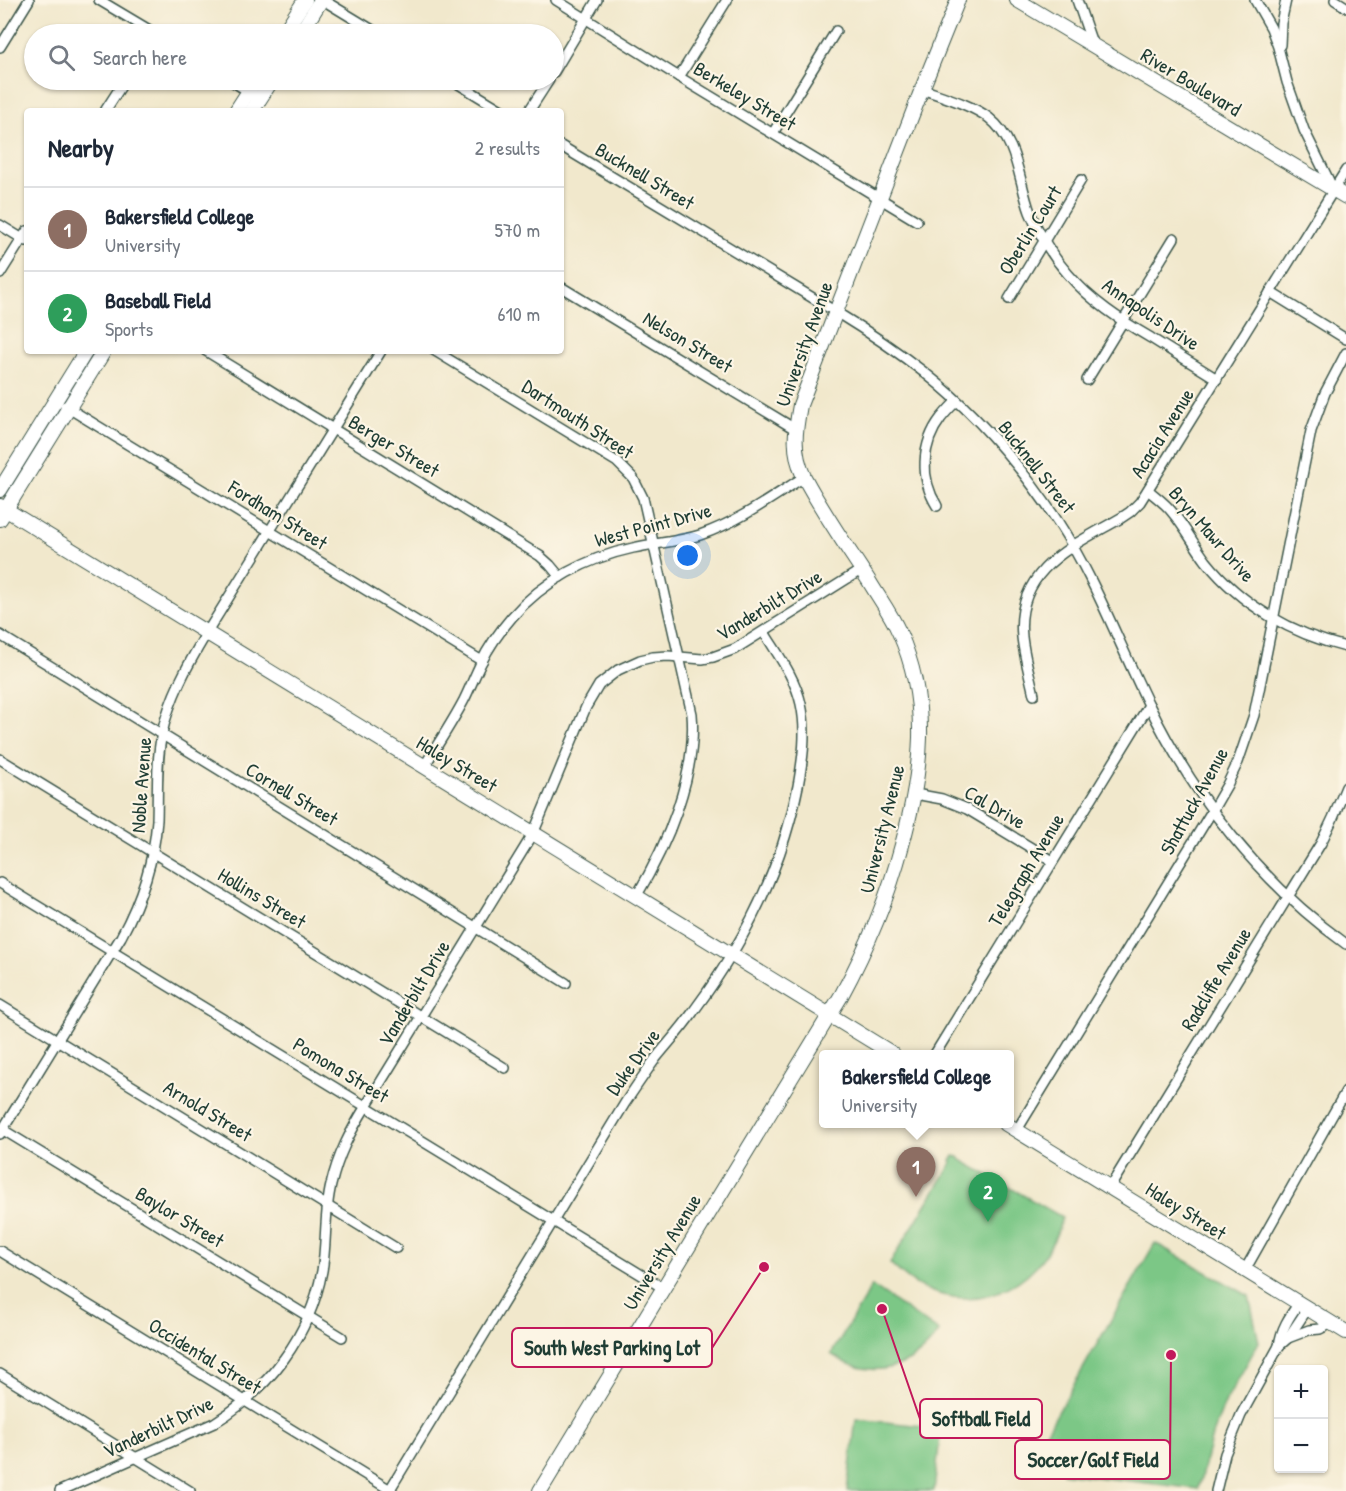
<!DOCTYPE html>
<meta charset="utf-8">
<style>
body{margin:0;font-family:"Patrick Hand",sans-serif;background:#f6f6f7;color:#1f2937}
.controls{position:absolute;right:18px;bottom:18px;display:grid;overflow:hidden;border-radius:6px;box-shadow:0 2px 4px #0004}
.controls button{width:54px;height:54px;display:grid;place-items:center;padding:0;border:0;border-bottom:2px solid #e0e1e3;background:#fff;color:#1f2937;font:30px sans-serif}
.you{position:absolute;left:688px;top:556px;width:21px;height:21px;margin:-15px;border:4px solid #fff;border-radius:50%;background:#1a73e8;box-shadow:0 0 0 9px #1a73e833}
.badge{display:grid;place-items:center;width:39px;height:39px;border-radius:50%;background:#b5179e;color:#fff;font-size:20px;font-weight:700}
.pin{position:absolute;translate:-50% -50px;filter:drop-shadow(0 2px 3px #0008)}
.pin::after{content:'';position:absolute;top:32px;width:21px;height:18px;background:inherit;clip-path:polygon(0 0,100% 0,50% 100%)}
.popup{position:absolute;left:819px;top:1050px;width:195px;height:78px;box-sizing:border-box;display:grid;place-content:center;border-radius:6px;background:#fff;filter:drop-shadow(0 2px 4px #0005);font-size:20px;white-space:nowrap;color:#747a83}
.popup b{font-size:22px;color:#1f2937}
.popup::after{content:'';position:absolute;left:50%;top:100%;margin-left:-12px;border:12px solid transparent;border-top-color:#fff}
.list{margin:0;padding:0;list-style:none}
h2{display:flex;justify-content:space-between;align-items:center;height:78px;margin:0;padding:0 24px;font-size:26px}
h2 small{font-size:20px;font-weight:400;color:#747a83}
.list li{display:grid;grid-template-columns:39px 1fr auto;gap:18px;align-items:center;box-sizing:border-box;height:84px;padding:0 24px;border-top:2px solid #e0e1e3}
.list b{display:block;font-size:22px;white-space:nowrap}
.list p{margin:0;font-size:20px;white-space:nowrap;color:#747a83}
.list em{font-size:20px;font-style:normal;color:#747a83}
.icon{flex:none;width:33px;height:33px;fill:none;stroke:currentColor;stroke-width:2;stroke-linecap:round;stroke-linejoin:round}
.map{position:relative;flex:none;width:1346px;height:1491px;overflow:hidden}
.search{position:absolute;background:#fff;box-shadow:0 2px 4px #0004;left:24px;top:24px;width:540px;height:66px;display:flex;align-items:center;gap:15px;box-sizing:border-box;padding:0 21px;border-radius:33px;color:#747a83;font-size:22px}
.panel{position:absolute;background:#fff;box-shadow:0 2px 4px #0004;left:24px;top:108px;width:540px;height:246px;border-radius:6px}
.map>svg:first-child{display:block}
</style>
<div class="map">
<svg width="1346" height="1491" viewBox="0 0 1346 1491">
<rect width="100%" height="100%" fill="#fcf5e5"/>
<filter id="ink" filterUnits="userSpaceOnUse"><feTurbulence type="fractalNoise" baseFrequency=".0167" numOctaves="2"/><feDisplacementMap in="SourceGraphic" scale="12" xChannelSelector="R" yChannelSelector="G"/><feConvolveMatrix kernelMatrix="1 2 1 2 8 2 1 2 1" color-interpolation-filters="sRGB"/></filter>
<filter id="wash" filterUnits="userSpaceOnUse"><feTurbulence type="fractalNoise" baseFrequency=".008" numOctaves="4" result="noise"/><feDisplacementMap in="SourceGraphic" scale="24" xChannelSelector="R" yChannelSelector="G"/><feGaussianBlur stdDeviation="1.35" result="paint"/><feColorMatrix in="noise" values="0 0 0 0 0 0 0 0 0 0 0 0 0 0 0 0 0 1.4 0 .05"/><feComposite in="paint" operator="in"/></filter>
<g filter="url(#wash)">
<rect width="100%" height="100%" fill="#f1e8cc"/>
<!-- green -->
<g fill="#7bc786" stroke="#4d825d" stroke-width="1.5">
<path d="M954,1156l5,1 2,3 101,57c-15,62 -78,100 -139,71 -13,-6 -23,-15 -33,-25l62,-100 -1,-3z"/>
<path d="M1155,1243l94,53 10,46 -33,59 -13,31 -15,57 -135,-16 2,-13 -20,-25z"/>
<path d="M872,1286l67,46c-26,38 -69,50 -108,22z"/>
<path d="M856,1419l85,9 -7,63h-87z"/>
</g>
</g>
<g filter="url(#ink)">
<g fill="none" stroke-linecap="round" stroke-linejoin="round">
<defs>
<g id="street">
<path d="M99,0l57,34"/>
<path d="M323,0l56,34"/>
<path d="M556,0l123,77 238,144"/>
<path d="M1077,0l16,46"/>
<path d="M1255,0l16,28 7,19 9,35 17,48 29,59"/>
<path d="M1335,0l11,7"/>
<path d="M1280,45l1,-22 5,-23"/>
<path d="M0,47l29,-47"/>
<path d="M554,72l43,-72"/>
<path d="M679,77l48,-77"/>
<path d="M230,80l23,14"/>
<path d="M452,80l51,31"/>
<path d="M922,89c19,7 50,16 67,29 29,23 29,61 41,94 9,22 22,44 38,62 23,27 52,46 83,64 22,14 44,27 66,41"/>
<path d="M105,111l20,-31"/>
<path d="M529,111l20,-31"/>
<path d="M773,133l63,-102"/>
<path d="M561,146l275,166c31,19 61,39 89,61 53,42 96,93 133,149 37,57 61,122 91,183 45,93 112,178 197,239"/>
<path d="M0,225l26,16"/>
<path d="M0,274l27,-43"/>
<path d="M561,287l234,142"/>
<path d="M1270,292l76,47"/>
<path d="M1009,299l72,-119"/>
<path d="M206,351l334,205 10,9 10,12"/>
<path d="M435,351l182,111 16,16 10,20 49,216c5,61 -25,131 -56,183"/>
<path d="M1087,380l87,-142"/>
<path d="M65,406l417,255"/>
<path d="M1148,490c8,7 17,13 24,22 13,15 22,33 34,49 35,44 86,73 140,86"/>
<path d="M937,506c-17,-27 -16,-62 4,-88 5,-6 10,-12 16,-17"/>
<path d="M0,635l566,348"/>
<path d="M1034,695c-4,-19 -10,-39 -12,-58 -7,-68 51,-91 99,-119l9,-6 10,-10 206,-332"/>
<path d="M0,759l505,309"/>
<path d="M424,767c13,-22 28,-44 40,-67 6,-12 11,-25 17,-37 8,-17 19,-32 31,-46 31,-36 75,-59 121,-69 22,-5 45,-6 67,-13 38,-13 71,-37 104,-58"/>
<path d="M915,794l27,5 25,10 86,52"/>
<path d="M0,883l663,405"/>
<path d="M0,1005l396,243"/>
<path d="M935,1054l214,-349"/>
<path d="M0,1128l342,209"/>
<path d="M1017,1130l195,-319 15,-26 11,-23 16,-47 57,-284 14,-38 21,-40"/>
<path d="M0,1134l121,-197c20,-37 33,-75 36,-117 1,-29 -1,-58 5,-87 8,-36 25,-67 44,-99l175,-283"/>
<path d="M1110,1187l211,-344 12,-25 13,-31"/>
<path d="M0,1251l392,240"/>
<path d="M1245,1270l101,-179"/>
<path d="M1288,1338l21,-8 11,-1 12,-6"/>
<path d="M1279,1346c2,-17 10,-29 20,-43"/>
<path d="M0,1374l190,117"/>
<path d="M60,1491l154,-68c55,-34 96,-87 108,-152 5,-28 2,-58 9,-86 7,-30 19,-53 35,-79l167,-272 53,-127 13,-22 19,-15 22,-10 13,-3 15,-1 34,3 11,-2 22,-8 126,-79"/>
<path d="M389,1491l236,-388c10,-15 20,-30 31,-45 12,-15 26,-30 37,-46 50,-67 89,-144 105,-226 5,-27 9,-55 3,-82 -6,-27 -23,-49 -37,-72"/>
<path d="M1216,1491l9,-37 16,-39 38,-69 9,-8 20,-30"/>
</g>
<g id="secondary">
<path d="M1017,0l329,197"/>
<path d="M283,34l22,-34"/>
<path d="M300,34l21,-34"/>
<path d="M236,111l20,-31"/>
<path d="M252,111l20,-31"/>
<path d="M0,490l86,-139"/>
<path d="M0,506l893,548"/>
<path d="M0,519l104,-168"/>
<path d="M1006,1124l340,208"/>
<path d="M540,1491l301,-495c26,-48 47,-98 61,-151 20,-73 29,-142 -3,-213 -8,-18 -20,-34 -30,-51 -22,-34 -46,-68 -65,-104 -12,-26 -9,-45 -4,-72l122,-316 36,-89"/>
</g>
</defs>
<!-- street casing -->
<use href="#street" stroke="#3e574b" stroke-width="12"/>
<!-- secondary casing -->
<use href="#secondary" stroke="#3e574b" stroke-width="16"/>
<!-- street -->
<use href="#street" stroke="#fff" stroke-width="9"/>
<!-- secondary -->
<use href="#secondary" stroke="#fff" stroke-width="14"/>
</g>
</g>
<g text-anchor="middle" stroke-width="4.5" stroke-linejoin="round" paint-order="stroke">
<!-- street labels -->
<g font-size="20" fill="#1f3d34" stroke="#fcf5e5">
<text transform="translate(1191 82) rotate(31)" y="7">River Boulevard</text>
<text transform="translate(745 96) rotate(31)" y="7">Berkeley Street</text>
<text transform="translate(645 176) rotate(31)" y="7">Bucknell Street</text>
<text transform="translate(1030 230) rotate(-58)" y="7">Oberlin Court</text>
<text transform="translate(1151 314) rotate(34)" y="7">Annapolis Drive</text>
<text transform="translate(688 342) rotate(31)" y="7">Nelson Street</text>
<text transform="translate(804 344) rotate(-70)" y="7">University Avenue</text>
<text transform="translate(578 419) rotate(33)" y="7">Dartmouth Street</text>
<text transform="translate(1162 433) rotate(-58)" y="7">Acacia Avenue</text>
<text transform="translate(394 446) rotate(31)" y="7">Berger Street</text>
<text transform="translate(1037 467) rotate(52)" y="7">Bucknell Street</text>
<text transform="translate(278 515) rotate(32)" y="7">Fordham Street</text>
<text transform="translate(653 525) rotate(-15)" y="7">West Point Drive</text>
<text transform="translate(1212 534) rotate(49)" y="7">Bryn Mawr Drive</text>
<text transform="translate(769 605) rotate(-31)" y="7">Vanderbilt Drive</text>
<text transform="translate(457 764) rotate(31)" y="7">Haley Street</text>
<text transform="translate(141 785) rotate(-86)" y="7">Noble Avenue</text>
<text transform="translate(292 794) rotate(31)" y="7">Cornell Street</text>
<text transform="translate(1194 801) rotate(-61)" y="7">Shattuck Avenue</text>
<text transform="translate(995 807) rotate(30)" y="7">Cal Drive</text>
<text transform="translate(882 829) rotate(-76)" y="7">University Avenue</text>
<text transform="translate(1026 870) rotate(-59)" y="7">Telegraph Avenue</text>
<text transform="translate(262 898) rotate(31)" y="7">Hollins Street</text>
<text transform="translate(1216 979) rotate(-59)" y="7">Radcliffe Avenue</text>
<text transform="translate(414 993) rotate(-59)" y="7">Vanderbilt Drive</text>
<text transform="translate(633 1062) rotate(-54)" y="7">Duke Drive</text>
<text transform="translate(341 1070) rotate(31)" y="7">Pomona Street</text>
<text transform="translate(208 1111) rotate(31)" y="7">Arnold Street</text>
<text transform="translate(1186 1211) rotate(32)" y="7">Haley Street</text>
<text transform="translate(180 1217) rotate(31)" y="7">Baylor Street</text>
<text transform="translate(662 1252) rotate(-59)" y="7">University Avenue</text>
<text transform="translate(205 1356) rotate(31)" y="7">Occidental Street</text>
<text transform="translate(158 1427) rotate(-25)" y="7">Vanderbilt Drive</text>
</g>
</g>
<!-- callouts -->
<path fill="none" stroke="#c2185b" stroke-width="2" d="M764 1267L712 1348M882 1309L920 1419M1171 1355L1170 1459"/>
<g fill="#c2185b" stroke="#fcf5e5" stroke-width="2">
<circle cx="764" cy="1267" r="6"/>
<circle cx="882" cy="1309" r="6"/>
<circle cx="1171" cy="1355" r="6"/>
</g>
<g fill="#fcf5e5" stroke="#c2185b" stroke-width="2">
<rect x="512" y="1328" width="200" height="39" rx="6"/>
<rect x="920" y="1399" width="122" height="39" rx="6"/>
<rect x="1015" y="1440" width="155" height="39" rx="6"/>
</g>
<g font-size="21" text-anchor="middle" font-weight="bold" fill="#1f3d34">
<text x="612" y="1355">South West Parking Lot</text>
<text x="981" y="1426">Softball Field</text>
<text x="1093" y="1467">Soccer/Golf Field</text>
</g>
</svg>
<div class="controls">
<button>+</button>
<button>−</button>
</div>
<div class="you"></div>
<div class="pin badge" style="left:916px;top:1197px;background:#8d6e63">1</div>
<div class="popup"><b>Bakersfield College</b>University</div>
<div class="pin badge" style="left:988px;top:1222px;background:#2e9e5b">2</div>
<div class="search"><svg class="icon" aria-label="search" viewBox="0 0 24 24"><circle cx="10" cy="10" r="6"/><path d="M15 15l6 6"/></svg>Search here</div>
<section class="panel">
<h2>Nearby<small>2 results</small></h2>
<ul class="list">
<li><span class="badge" style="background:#8d6e63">1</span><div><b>Bakersfield College</b><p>University</p></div><em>570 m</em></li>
<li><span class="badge" style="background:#2e9e5b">2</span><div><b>Baseball Field</b><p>Sports</p></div><em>610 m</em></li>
</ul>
</section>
</div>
